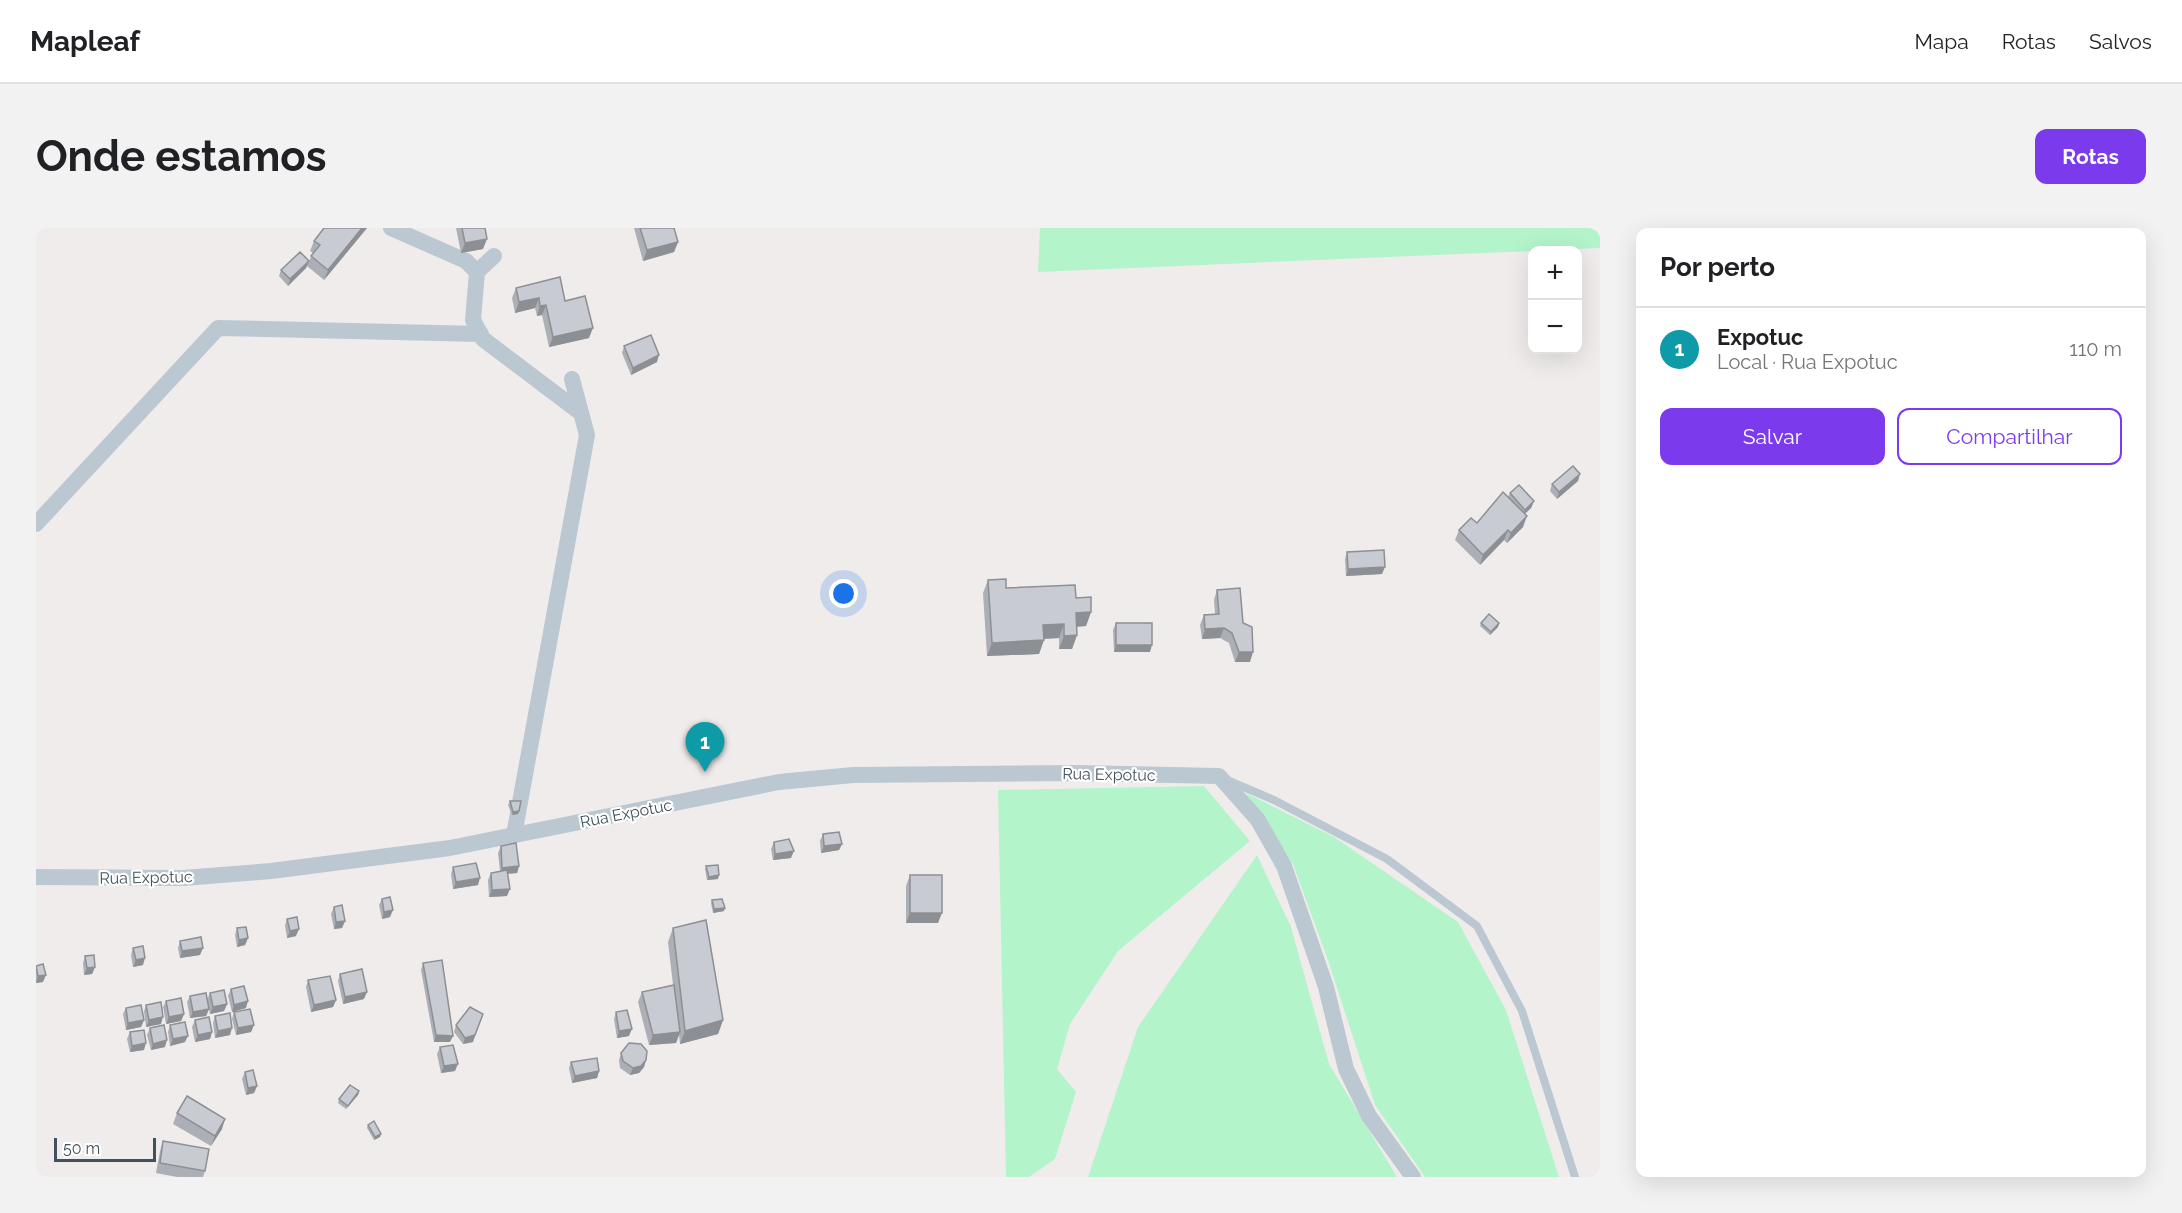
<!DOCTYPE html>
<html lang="pt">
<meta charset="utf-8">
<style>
body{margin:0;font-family:Raleway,sans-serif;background:#f2f2f2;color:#202124}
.controls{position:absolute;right:18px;top:18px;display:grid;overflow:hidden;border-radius:12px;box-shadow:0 6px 24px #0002}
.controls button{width:54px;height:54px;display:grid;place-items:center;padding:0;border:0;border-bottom:2px solid #e0e0e0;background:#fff;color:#202124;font:30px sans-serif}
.scale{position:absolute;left:18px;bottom:15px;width:102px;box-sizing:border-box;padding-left:6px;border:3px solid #43515c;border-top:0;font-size:16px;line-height:21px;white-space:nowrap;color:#43515c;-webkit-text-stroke:4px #fff;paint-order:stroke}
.you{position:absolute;left:808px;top:366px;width:21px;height:21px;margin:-15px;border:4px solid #fff;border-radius:50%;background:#1a73e8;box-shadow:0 0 0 9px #1a73e833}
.badge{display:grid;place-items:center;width:39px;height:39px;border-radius:50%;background:#7c3aed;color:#fff;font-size:20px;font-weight:700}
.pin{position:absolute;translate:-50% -50px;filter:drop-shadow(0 2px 3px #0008)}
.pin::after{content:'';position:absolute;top:32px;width:21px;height:18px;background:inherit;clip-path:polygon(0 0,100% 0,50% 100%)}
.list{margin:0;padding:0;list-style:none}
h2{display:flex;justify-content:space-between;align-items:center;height:78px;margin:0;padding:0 24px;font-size:26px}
h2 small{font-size:20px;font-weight:400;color:#757577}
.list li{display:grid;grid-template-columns:39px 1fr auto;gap:18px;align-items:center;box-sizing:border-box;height:84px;padding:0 24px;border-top:2px solid #e0e0e0}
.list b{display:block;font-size:22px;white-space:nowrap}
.list p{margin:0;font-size:20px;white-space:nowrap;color:#757577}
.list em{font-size:20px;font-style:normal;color:#757577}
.actions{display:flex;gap:12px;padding:18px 24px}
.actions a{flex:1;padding:14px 0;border:2px solid #7c3aed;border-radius:12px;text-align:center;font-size:21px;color:#7c3aed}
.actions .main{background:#7c3aed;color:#fff}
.map{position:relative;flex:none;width:1564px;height:949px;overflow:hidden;border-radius:12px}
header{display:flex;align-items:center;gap:36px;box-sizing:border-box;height:84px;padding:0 30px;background:#fff;border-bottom:2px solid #e0e0e0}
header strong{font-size:28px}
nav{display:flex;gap:33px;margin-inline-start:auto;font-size:21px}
.intro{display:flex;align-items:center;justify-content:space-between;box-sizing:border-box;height:144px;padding:0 36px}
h1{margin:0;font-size:42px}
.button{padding:15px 27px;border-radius:12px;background:#7c3aed;color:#fff;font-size:21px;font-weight:700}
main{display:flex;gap:36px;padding:0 36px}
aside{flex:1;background:#fff;border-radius:12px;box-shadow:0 6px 24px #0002}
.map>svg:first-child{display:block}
</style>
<header>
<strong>Mapleaf</strong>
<nav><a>Mapa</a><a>Rotas</a><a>Salvos</a></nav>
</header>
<div class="intro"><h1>Onde estamos</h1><a class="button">Rotas</a></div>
<main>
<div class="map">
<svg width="1564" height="949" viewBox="0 0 1564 949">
<rect width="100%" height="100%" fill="#f0ecec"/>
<!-- green -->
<g fill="#b4f4ca">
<path d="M1004,0h560v20l-562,24z"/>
<path d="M1168,558l46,55 -132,110 -48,73 -13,45 19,23 -21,67 -26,18h-23l-8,-387z"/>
<path d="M1210,565l88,44 124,85 48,88 53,167h-134l-50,-72 -46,-142 -36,-99z"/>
<path d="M1221,627l34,72 38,137 68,113h-309l50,-150z"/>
</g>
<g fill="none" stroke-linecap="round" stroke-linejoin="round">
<!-- lane -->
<path stroke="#bbc8d1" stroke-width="8" d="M1191,552l47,20 113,59 90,67 45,85 53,166"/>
<!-- street -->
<g stroke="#bbc8d1" stroke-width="16">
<path d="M355,0l75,33 11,11"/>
<path d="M458,28l-17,16 -4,48 10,19 98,74"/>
<path d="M0,296l182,-196 263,6"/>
<path d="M478,607l73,-400 -15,-56"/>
<path d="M0,649l147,1 88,-7 179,-23 329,-66 74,-7 224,-2 142,3 39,44 26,46 42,121 20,82 23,47 44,61"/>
</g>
</g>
<!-- wall -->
<g fill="#acafb5">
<path d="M331,0l-43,52 -17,-14 -1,2 -18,18 -9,-10 2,-6 28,-9 4,-8 -3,-2 4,-10z"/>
<path d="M420,0h29l-2,21 -22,4z"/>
<path d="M598,0h40l4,14 -4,10 -31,9z"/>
<path d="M480,60l49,13 24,37 -40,9 -7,-32 -5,1 -2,-8 -20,5 -3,-15z"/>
<path d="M588,118l33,16 -26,13 -9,-22z"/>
<path d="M1542,253l-21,18 -7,-8 2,-7z"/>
<path d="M1474,265l24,8 -3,7 -6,6 -2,13 -16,16 -3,-3 -24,25 -25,-25 4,-10 18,-7 31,-26z"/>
<path d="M1311,324l35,22 -36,2 -1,-17z"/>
<path d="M952,352l18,8 70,10 15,14 -5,14 -10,1 1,8 -5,14h-13v-11l-15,1 -5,15 -52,2 -4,-63z"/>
<path d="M1181,362l26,33 7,39h-15l-6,-19 -9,-5 -18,1 -2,-14 4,-10 11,-1 -1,-14z"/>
<path d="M1080,395l34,29h-36l-1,-22z"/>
<path d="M1445,395h18l-1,4 -8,8 -10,-9z"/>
<path d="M474,573l9,10 -1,3 -6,1 -4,-10z"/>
<path d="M787,606l19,10 -3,6 -18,3 -1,-12z"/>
<path d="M738,614l17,16 -18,2 -2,-11z"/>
<path d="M465,618l18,20 -2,7 -10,1v22l-18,1 -1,-17 3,-7 9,-2 -2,-18z"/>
<path d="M670,638l12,13 -11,1 -2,-11z"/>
<path d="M417,639l25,18 -25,4 -2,-15z"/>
<path d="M874,647l28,48h-32v-37z"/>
<path d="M346,671l8,18 -8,2 -3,-14z"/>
<path d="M676,672l13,8 -1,3 -11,2 -2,-10z"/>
<path d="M298,679l11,14 -3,7 -8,1 -3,-15z"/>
<path d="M251,691l9,17 -9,2 -2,-13z"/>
<path d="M201,700l11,10 -3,7 -8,2 -2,-12z"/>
<path d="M637,700l50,92 -5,14 -38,10 -1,-9 -3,8 -27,2 -11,-43 4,-10 31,-7 -5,-43z"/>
<path d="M144,713l20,14 -20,3 -2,-10z"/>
<path d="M97,720l10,17 -10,2 -2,-12z"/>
<path d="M49,728l10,11 -3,7 -8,1 -1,-12z"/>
<path d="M387,735l27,79h-16l-13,-72z"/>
<path d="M0,738l7,16 -7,1z"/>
<path d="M304,746l24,25 -21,5 -5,-23z"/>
<path d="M272,752l28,20 -3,7 -22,5 -5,-25z"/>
<path d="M195,761l15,19 -14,4 -4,-16z"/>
<path d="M174,765l17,11 -3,7 -14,3 -3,-14z"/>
<path d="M154,768l19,13 -3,7 -16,2 -3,-16z"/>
<path d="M130,773l18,13 -3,7 -15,3 -3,-17z"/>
<path d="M110,777l15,19 -15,3 -2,-16z"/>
<path d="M90,780l18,12 -3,7 -15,3 -3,-16z"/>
<path d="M198,784l20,13 -3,7 -15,3 -4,-16z"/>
<path d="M580,784l13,24 -12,2 -3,-19z"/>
<path d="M179,788l15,19 -15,3 -2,-15z"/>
<path d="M159,792l17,12 -2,7 -15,3 -3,-15z"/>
<path d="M134,797l15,17 -15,4 -2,-14z"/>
<path d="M420,797l17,17 -10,2 -9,-12z"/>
<path d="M114,800l15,19 -14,3 -4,-15z"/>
<path d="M94,804l14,18 -14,2 -3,-13z"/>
<path d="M404,819l15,24 -14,2 -4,-19z"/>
<path d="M585,825l25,7 -2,7 -5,6 -9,2 -10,-7 -1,-8z"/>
<path d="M535,834l28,9 -2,7 -25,5 -3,-15z"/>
<path d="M209,844l12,14 -3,7 -8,2 -4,-16z"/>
<path d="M323,863l-1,4 -12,14 -8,-6 1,-4z"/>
<path d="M141,885l45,16 -11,17 -38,-22z"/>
<path d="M332,897l12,12 -6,3 -7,-12z"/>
<path d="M127,913l42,30 -2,6h-26l-21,-4 4,-22z"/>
</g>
<!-- shaded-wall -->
<g fill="#8c8f93">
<path d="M326,0h5l-43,52 4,-10z"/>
<path d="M451,11l-4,10 -22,4 4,-10z"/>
<path d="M642,14l-4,10 -31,9 4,-11z"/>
<path d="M273,33l-3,7 -18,18 2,-7z"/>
<path d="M503,70l-4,10 -20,5 4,-11z"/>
<path d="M510,77l-4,10 -5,1 3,-10z"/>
<path d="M557,100l-4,10 -40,9 4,-10z"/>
<path d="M623,127l-2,7 -26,13 2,-7z"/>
<path d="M1544,246l-2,7 -21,18 2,-7z"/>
<path d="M1498,273l-3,7 -9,8 3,-6z"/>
<path d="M1491,288l-4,11 -16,16 4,-10z"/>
<path d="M1472,302l-4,10 -24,25 3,-10z"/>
<path d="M1349,339l-3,7 -36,2 2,-7z"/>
<path d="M1055,384l-5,14 -15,1 5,-14z"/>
<path d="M1463,395l-1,4 -8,8 1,-3z"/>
<path d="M1028,396l-5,14 -21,1 5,-14z"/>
<path d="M1188,400l-4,10 -18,1 3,-10z"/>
<path d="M1041,407l-5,14h-13l5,-13z"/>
<path d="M1008,412l-5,14 -52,2 5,-13z"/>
<path d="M1080,417h36l-2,7h-36z"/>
<path d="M1203,424h14l-3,10h-15z"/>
<path d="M483,583l-1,3 -6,1 1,-3z"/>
<path d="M806,616l-3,6 -18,3 3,-7z"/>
<path d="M758,623l-3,7 -18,2 2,-6z"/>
<path d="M483,638l-2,7 -17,1 2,-6z"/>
<path d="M683,647l-1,4 -11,1 2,-3z"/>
<path d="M444,650l-2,7 -25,4 3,-7z"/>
<path d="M474,661l-3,7 -18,1 3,-7z"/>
<path d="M689,680l-1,3 -11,2 1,-4z"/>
<path d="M357,682l-3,7 -8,2 2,-7z"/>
<path d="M874,685h32l-4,10h-32z"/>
<path d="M309,693l-3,7 -8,1 2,-7z"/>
<path d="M263,701l-3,7 -9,2 3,-7z"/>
<path d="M212,710l-3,7 -8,2 2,-7z"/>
<path d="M167,720l-3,7 -20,3 2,-7z"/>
<path d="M109,730l-2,7 -10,2 3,-7z"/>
<path d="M59,739l-3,7 -8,1 3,-7z"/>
<path d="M10,747l-3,7 -7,1 2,-7z"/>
<path d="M331,764l-3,7 -21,5 2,-7z"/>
<path d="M300,772l-3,7 -22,5 3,-7z"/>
<path d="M212,773l-2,7 -14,4 2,-7z"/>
<path d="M191,776l-3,7 -14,3 3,-7z"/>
<path d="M173,781l-3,7 -16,2 3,-6z"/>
<path d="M148,786l-3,7 -15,3 3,-7z"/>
<path d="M447,786l-10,28 -10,2 2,-6z"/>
<path d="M127,789l-2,7 -15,3 3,-7z"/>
<path d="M108,792l-3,7 -15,3 2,-7z"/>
<path d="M687,792l-5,14 -38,10 5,-13z"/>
<path d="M218,797l-3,7 -15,3 2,-7z"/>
<path d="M196,800l-2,7 -15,3 3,-7z"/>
<path d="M596,801l-3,7 -12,2 2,-7z"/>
<path d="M176,804l-2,7 -15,3 3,-7z"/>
<path d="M644,804l-4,11 -27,2 4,-10z"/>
<path d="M400,807l17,1 -3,6h-16z"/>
<path d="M152,808l-3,6 -15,4 3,-7z"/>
<path d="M131,812l-2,7 -14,3 2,-6z"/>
<path d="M110,815l-2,7 -14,2 2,-6z"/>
<path d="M610,832l-2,7 -5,6 -9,2 3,-7z"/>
<path d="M422,836l-3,7 -14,2 3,-7z"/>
<path d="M563,843l-2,7 -25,5 3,-7z"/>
<path d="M221,858l-3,7 -8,2 2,-7z"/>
<path d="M323,863l-1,4 -12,14 2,-3z"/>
<path d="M189,891l-3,10 -11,17 4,-10z"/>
<path d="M345,906l-1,3 -6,3 1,-3z"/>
</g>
<!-- building -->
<g fill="#c8ccd2" stroke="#8c8f93" stroke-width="1.5">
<path d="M288,0h38l-34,42 -17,-14 9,-11 -6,-4z"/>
<path d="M426,0h23l2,11 -22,4z"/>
<path d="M604,0h34l4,14 -31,8z"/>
<path d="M264,24l9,9 -19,18 -9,-9z"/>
<path d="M524,49l5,24 20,-5 8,32 -40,9 -7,-32 -6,1 -1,-8 -20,4 -3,-14z"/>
<path d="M615,107l8,20 -26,13 -9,-22z"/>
<path d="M1537,238l7,8 -21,18 -7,-8z"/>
<path d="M1483,257l15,16 -9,9 -15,-17z"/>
<path d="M1467,264l24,24 -16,17 -3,-3 -25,25 -24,-25 12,-12 6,5z"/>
<path d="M1348,322l1,17 -37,2 -1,-17z"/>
<path d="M970,351v9l69,-3 1,13 15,-1v15l-15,1 1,22 -13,1v-12l-21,1 1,15 -52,3 -4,-63z"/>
<path d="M1204,360l3,35 9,4 1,25h-14l-7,-19 -8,-5 -19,1 -1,-14 15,-1 -2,-24z"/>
<path d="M1453,386l10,9 -8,9 -10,-9z"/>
<rect x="1080" y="395" width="36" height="22"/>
<path d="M474,573h11l-2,10 -6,1z"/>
<path d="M803,604l3,12 -18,2 -1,-12z"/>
<path d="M753,611l5,12 -19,3 -1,-12z"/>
<path d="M480,615l3,23 -17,2 -1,-22z"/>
<path d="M440,635l4,15 -24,4 -3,-15z"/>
<path d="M682,637l1,10 -10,2 -3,-11z"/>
<path d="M471,642l3,19 -18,1 -1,-17z"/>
<rect x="874" y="647" width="32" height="38"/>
<path d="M354,669l3,13 -9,2 -2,-13z"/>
<path d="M686,671l3,9 -11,1 -2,-9z"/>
<path d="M306,677l3,16 -9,1 -2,-15z"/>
<path d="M261,689l2,12 -9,2 -3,-12z"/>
<path d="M670,692l17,100 -38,11 -12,-103z"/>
<path d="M210,699l2,11 -9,2 -2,-12z"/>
<path d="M165,709l2,11 -21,3 -2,-10z"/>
<path d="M107,718l2,12 -9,2 -3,-12z"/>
<path d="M58,727l1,12 -8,1 -2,-12z"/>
<path d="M406,732l11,76 -17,-1 -13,-72z"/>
<path d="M7,736l3,11 -8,1 -2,-10z"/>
<path d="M326,741l5,23 -22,5 -5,-23z"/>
<path d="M294,748l6,24 -22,5 -6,-25z"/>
<path d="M638,757l6,47 -27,3 -11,-43z"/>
<path d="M208,758l4,15 -14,4 -3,-16z"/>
<path d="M188,762l3,14 -14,3 -3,-14z"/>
<path d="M170,765l3,16 -16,3 -3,-16z"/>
<path d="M145,770l3,16 -15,3 -3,-16z"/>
<path d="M125,774l2,15 -14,3 -3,-15z"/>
<path d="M105,777l3,15 -16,3 -2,-15z"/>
<path d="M434,779l13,7 -8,21 -10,3 -9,-13z"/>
<path d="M214,781l4,16 -16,3 -4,-16z"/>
<path d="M591,782l5,19 -13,2 -3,-19z"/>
<path d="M194,785l2,15 -14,3 -3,-15z"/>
<path d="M173,789l3,15 -14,3 -3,-15z"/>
<path d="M149,794l3,14 -15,3 -3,-14z"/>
<path d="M128,797l3,15 -14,4 -3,-16z"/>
<path d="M108,802l2,13 -14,3 -2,-14z"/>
<path d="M593,815l12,1 6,7 -1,9 -5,6 -8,2 -10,-7 -2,-8z"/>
<path d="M417,817l5,19 -14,2 -4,-19z"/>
<path d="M561,830l2,13 -24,5 -4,-14z"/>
<path d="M217,842l4,16 -9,2 -3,-16z"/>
<path d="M314,857l9,6 -11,15 -9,-7z"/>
<path d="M151,868l38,23 -10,17 -38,-23z"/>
<path d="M338,893l7,13 -6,3 -7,-12z"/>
<path d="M127,913l46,8 -4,22 -45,-8z"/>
</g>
<g text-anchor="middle" stroke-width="4.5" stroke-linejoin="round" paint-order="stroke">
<!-- street labels -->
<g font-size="16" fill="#43515c" stroke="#fff">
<text transform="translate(1073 546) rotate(1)" y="6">Rua Expotuc</text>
<text transform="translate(590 585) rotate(-11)" y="6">Rua Expotuc</text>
<text transform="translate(110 649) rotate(-1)" y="6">Rua Expotuc</text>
</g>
</g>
</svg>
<div class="controls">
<button>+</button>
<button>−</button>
</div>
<div class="scale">50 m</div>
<div class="you"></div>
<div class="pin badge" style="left:669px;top:544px;background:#0f9aa8">1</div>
</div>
<aside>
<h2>Por perto<small></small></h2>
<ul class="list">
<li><span class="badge" style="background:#0f9aa8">1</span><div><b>Expotuc</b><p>Local · Rua Expotuc</p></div><em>110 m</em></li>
</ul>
<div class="actions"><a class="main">Salvar</a><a>Compartilhar</a></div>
</aside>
</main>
